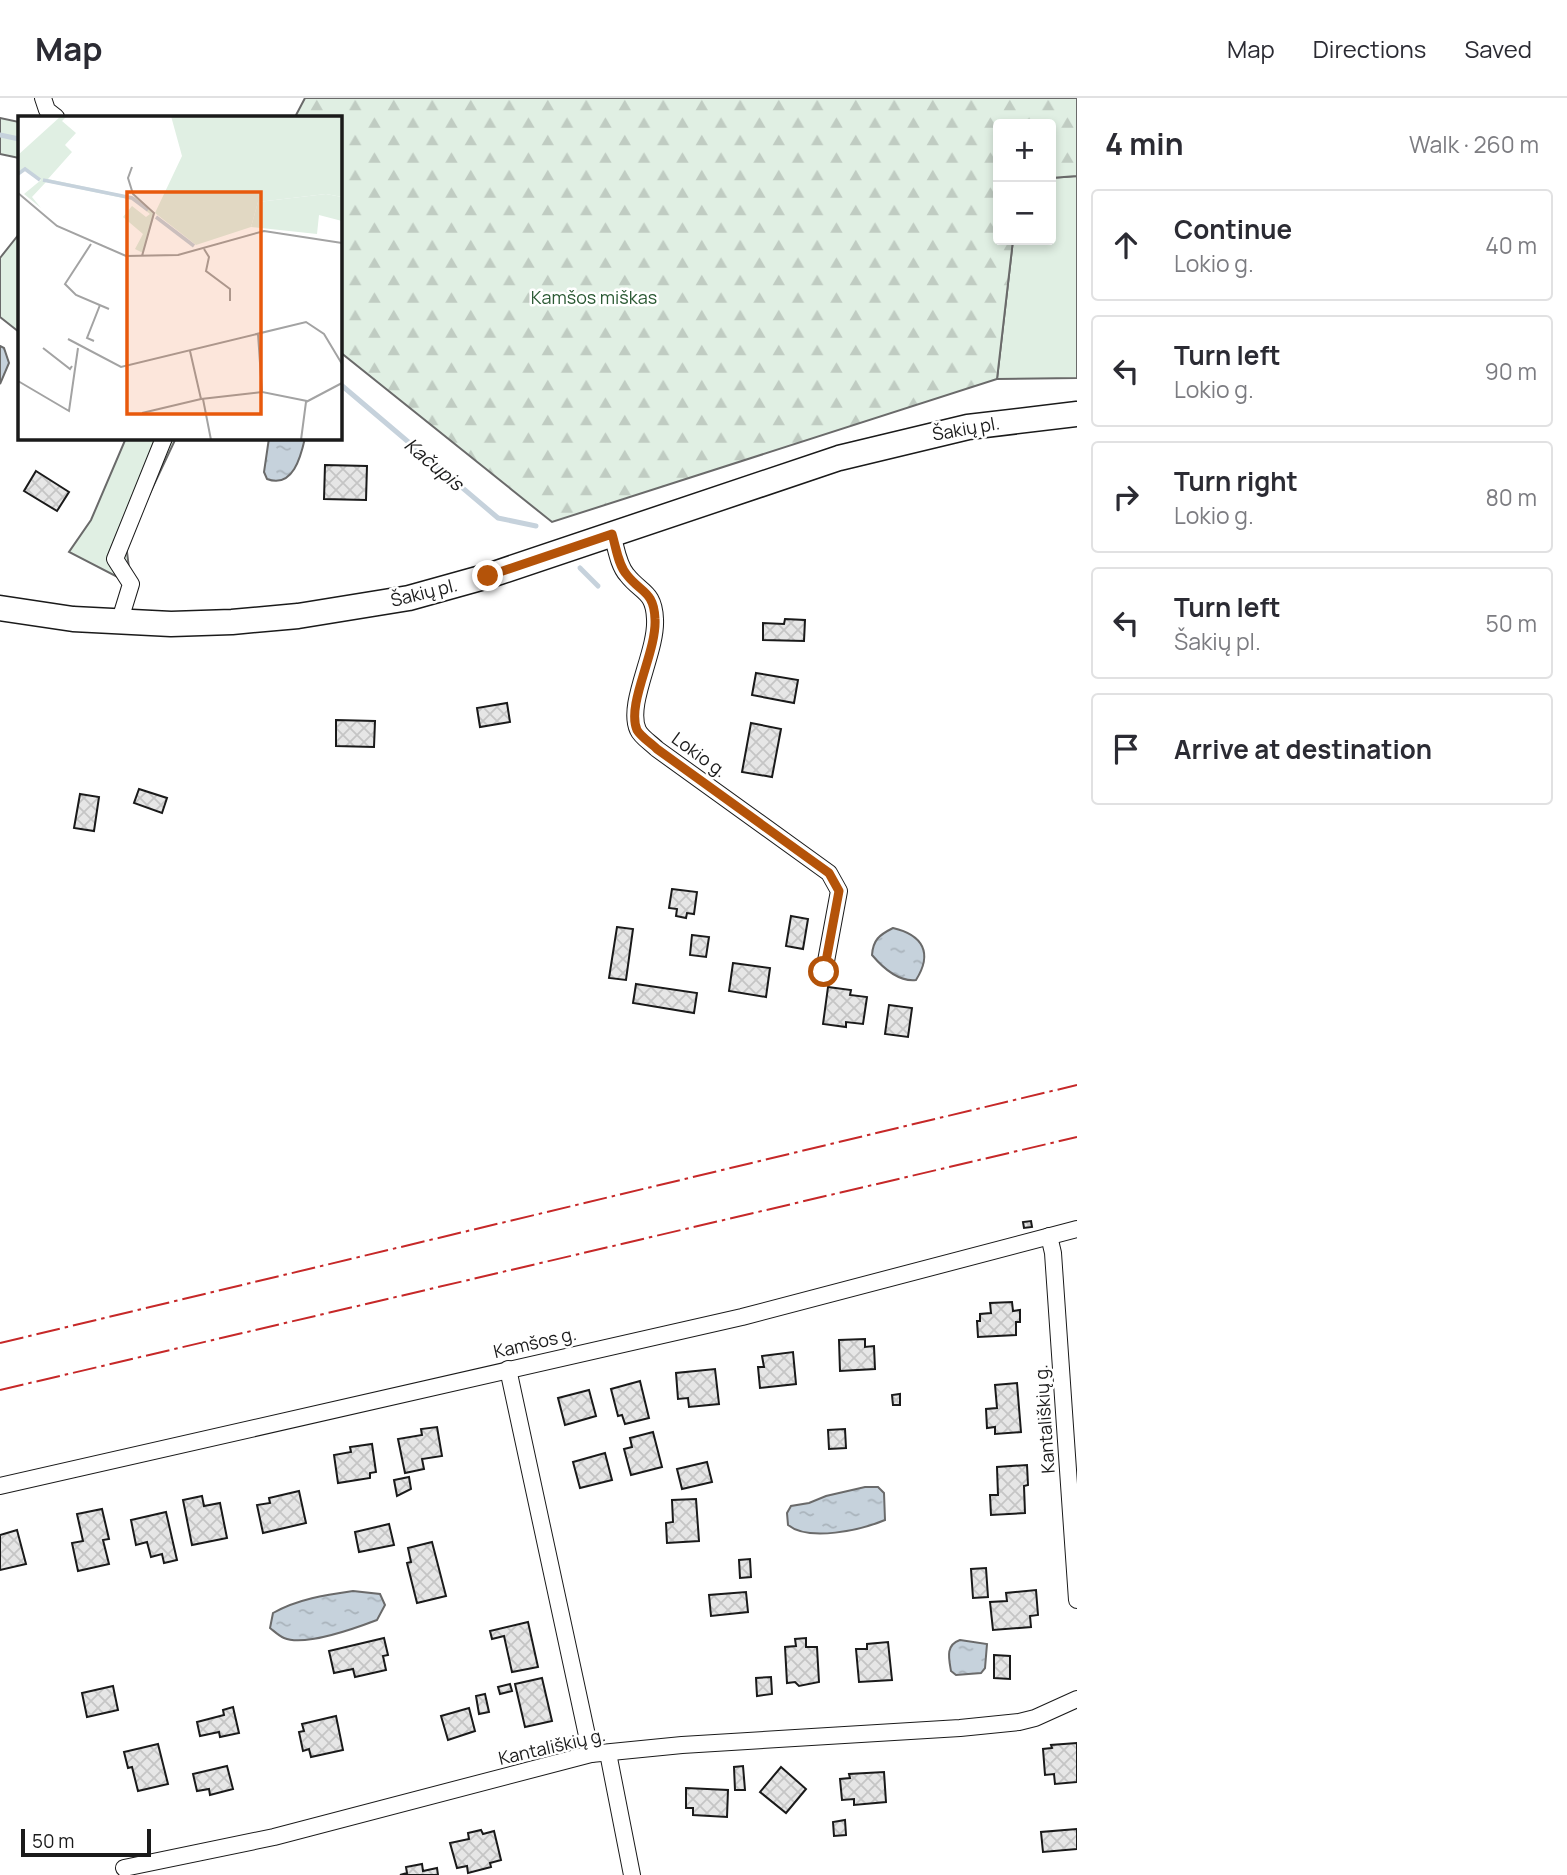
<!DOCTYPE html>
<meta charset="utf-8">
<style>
body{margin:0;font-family:Manrope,sans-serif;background:#f2f2f3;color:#2b2b33}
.controls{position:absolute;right:21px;top:21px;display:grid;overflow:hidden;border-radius:7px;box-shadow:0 4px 10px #0003}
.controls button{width:63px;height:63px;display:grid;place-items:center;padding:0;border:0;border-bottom:2px solid #e1e1e2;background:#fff;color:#2b2b33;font:35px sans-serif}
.scale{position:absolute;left:21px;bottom:18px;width:130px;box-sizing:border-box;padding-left:7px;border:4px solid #1a1a1a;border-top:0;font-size:19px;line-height:24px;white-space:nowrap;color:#1a1a1a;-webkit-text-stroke:5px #fff;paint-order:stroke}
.stop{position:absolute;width:21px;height:21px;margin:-16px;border:5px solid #b45309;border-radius:50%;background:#fff}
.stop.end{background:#b45309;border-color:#fff;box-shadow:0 2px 7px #0008}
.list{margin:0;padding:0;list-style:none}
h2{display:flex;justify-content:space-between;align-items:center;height:91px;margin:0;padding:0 28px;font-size:30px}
h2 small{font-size:23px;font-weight:400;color:#7c7c81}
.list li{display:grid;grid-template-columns:46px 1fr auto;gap:21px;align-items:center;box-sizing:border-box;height:112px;margin:0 14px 14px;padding:0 14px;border:2px solid #e1e1e2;border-radius:7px}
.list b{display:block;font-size:26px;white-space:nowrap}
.list p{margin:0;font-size:23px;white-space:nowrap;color:#7c7c81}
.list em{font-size:23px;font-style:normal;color:#7c7c81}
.icon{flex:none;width:38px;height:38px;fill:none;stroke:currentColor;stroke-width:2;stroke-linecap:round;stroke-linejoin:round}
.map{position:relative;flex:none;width:1077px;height:1777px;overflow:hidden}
header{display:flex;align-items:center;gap:42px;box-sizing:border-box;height:98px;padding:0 35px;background:#fff;border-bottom:2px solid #e1e1e2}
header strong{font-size:33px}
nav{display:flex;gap:38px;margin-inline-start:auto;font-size:24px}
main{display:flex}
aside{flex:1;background:#fff}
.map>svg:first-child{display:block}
</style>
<header>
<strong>Map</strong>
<nav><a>Map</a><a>Directions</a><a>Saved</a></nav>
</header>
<main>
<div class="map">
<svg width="1077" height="1777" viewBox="0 0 1077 1777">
<defs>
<pattern id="forest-firs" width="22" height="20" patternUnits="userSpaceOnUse" patternTransform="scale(1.75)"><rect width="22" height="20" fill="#e0efe3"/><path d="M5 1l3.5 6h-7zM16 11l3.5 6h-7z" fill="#c0ccc2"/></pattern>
<pattern id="water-ripples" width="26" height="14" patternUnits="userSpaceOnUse" patternTransform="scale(1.75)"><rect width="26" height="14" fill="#c6d2dc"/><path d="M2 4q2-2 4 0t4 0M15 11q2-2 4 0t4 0" fill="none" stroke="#aab4bc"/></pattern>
<pattern id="building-cross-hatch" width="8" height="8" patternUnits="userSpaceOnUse" patternTransform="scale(1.75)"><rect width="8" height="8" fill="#e6e6e6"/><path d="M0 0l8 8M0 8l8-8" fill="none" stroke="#c5c5c5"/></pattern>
</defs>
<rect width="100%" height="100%" fill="#fff"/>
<!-- green -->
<g fill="#e0efe3" stroke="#6a6a6a" stroke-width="2">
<path d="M0,20l19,4v36l-19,-4z"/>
<path d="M1077,78v202l-80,1 16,-139h38v-62z"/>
<path d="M19,136v98l-19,-15v-59z"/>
<path d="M126,340h50l-50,106 5,40 -62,-32 22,-32z"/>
</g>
<!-- forest -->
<path fill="url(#forest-firs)" stroke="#6a6a6a" stroke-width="2" d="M305,0h772v78l-26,2v-54h-53v116h15l-16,139 -445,143 -212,-170v-235h-45z"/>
<!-- water -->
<g fill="url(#water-ripples)" stroke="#6a6a6a" stroke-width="2">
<path d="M0,248l4,2 5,15 -9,21z"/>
<path d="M269,340h36c-4,18 -12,51 -38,41l-3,-7z"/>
<path d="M893,830c30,7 40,25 23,52 -18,2 -33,-12 -44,-25 1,-15 7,-20 21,-27z"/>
<path d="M865,1389h13l6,6 1,27c-24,10 -76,22 -97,5l-1,-12 4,-7 18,-3 17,-7z"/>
<path d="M353,1493l27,3 5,11 -8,15c-21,8 -72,27 -93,18 -5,-2 -10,-7 -14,-10l3,-15c25,-14 52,-18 80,-22z"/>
<path d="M960,1542l27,4 -2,24 -4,5 -25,2 -5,-4c-2,-12 -6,-26 9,-31z"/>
</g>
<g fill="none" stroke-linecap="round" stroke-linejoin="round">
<!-- stream -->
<g stroke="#c6d2dc" stroke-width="5">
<path d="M0,37l19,4"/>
<path d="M340,286l158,134 38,8"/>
<path d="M580,470l18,18"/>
</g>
</g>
<!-- building -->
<g fill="url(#building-cross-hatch)" stroke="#1a1a1a" stroke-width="2">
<path d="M325,367l42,1 -1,34 -42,-1z"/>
<path d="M36,373l33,21 -12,19 -33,-20z"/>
<path d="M785,521l20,1 -1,21 -41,-1v-17l21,1z"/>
<path d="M756,575l42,7 -4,23 -42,-8z"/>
<path d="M507,605l3,19 -30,5 -3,-19z"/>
<path d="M336,622l39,1 -1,26 -38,-1z"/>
<path d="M751,625l30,6 -9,48 -30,-5z"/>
<path d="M139,691l28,9 -5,15 -28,-10z"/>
<path d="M80,696l19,3 -5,34 -20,-3z"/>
<path d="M672,791l25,3 -3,22 -7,-1 -1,5 -10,-2 1,-7 -8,-1z"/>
<path d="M791,818l17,3 -5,30 -17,-3z"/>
<path d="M617,829l16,2 -7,51 -17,-2z"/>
<path d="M692,837l17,2 -3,20 -16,-2z"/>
<path d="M733,865l37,5 -4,29 -37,-6z"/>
<path d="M636,886l61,9 -3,20 -61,-10z"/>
<path d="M828,889l23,3 -1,5 17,2 -4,27 -17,-2v5l-23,-3z"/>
<path d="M889,907l23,3 -4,29 -23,-3z"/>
<path d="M1031,1123l1,6 -8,1 -1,-6z"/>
<path d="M1012,1204l1,9 7,-1v12h-4v13l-38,2 -1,-16h3v-7l11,-1 -1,-10z"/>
<path d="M865,1241v8l9,-1 1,23 -35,2 -1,-31z"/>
<path d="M793,1254l3,32 -36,4 -2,-21h6l-2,-11z"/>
<path d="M715,1271l4,35 -30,3 -1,-9 -10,1 -2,-26z"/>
<path d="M640,1283l9,37 -24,6 -3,-9 -4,1 -7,-27z"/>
<path d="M1017,1285l4,49 -26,2v-7l-8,1 -1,-19 11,-1 -2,-23z"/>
<path d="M589,1292l7,26 -31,9 -7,-27z"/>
<path d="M900,1296v11h-7l-1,-10z"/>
<path d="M437,1329l5,29 -20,3 2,10 -19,4 -7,-34 24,-4 -1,-6z"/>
<path d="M845,1331l1,19 -17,1 -1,-19z"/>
<path d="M653,1334l9,35 -31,8 -7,-26 8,-2 -2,-9z"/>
<path d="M372,1346l4,28 -6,1v5l-32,5 -4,-28 17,-3 -1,-5z"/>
<path d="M605,1355l7,27 -32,8 -7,-26z"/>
<path d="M707,1364l5,20 -30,7 -5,-20z"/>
<path d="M1027,1367l1,20 -4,1 1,27 -34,2 -1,-20h8l-1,-28z"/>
<path d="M409,1379l2,12 -14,7 -3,-16z"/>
<path d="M299,1393l7,32 -43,10 -6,-28 13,-2 -1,-5z"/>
<path d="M202,1398l2,10 16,-3 7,35 -35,7 -9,-45z"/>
<path d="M696,1401l3,42 -32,2 -1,-20 7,-1 -1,-22z"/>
<path d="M102,1411l7,30 -6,1 6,24 -31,7 -6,-28 11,-2 -6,-27z"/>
<path d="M166,1414l11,48 -13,3 -2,-9 -11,3 -4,-15 -11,3 -5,-25z"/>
<path d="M389,1426l5,21 -35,7 -4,-20z"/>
<path d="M17,1432l9,34 -26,6v-35z"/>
<path d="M432,1444l14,54 -29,7 -10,-40 4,-1 -3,-14z"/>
<path d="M750,1461l1,18 -11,1 -1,-18z"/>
<path d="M986,1470l2,29 -15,1 -2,-29z"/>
<path d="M1036,1492l2,25 -8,1 1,11 -38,3 -3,-28 17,-1 -1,-8z"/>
<path d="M746,1494l2,20 -37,4 -2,-21z"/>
<path d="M528,1524l10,45 -26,5 -8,-36 -12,3 -2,-8z"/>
<path d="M384,1540l4,17 -5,1 3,14 -31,7 -2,-8 -19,4 -5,-22z"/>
<path d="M806,1540v9h11l2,35 -20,4 -4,-4 -8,1 -2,-36 11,-1 -1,-7z"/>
<path d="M888,1544l4,38 -33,2 -3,-33h11v-5z"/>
<path d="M994,1557l16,1v23l-16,-1z"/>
<path d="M771,1579l1,17 -15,2 -1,-18z"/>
<path d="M542,1580l10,43 -27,6 -10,-43z"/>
<path d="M510,1586l2,7 -12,3 -2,-7z"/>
<path d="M113,1588l5,24 -31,7 -5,-24z"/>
<path d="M485,1596l4,18 -10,2 -3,-18z"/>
<path d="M233,1609l6,26 -19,4 -1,-5 -19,4 -3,-14 27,-7 -1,-5z"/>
<path d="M469,1610l6,23 -27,9 -7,-24z"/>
<path d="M336,1618l7,34 -32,7 -2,-8 -6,2 -4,-19 5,-1 -2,-7z"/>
<path d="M1077,1645v39l-22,2 -1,-10 -9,1 -2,-26 9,-1 -1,-3z"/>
<path d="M158,1646l10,40 -30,7 -6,-24 -4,1 -4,-16z"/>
<path d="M227,1668l6,23 -23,6 -1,-6 -12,2 -4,-17z"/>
<path d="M743,1668l2,24h-10l-1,-23z"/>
<path d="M781,1669l25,22 -20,24 -26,-21z"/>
<path d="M884,1674l2,30 -32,3v-6l-12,1 -2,-21 10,-1 -1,-4z"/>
<path d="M686,1690l42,2 -1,27 -34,-2v-7h-7z"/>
<path d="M845,1722l1,15 -12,1 -1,-14z"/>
<path d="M1077,1731v20l-34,3 -2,-20z"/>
<path d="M481,1732l2,4 11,-3 7,29 -11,3 1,4 -23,6 -1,-7 -10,2 -7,-25 19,-4 -1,-6z"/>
<path d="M422,1766l1,7 14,-3 1,7h-38l7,-2 -1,-6z"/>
</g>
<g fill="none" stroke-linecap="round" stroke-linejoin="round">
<defs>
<g id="street">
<path d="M43,0l4,12 9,7"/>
<path d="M612,436c4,13 6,31 15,41 14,18 27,16 28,44 2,33 -29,85 -17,111 3,7 13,13 19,19l172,124 10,18 -15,81"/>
<path d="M119,525l12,-39 -16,-25 49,-121"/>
<path d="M1049,1138l4,17 24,347"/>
<path d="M508,1271l83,385"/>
<path d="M0,1388l742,-169 335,-88"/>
<path d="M608,1655l24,122"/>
<path d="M124,1770l150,-31 317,-83 91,-9 278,-17 59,-6 16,-4 42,-19"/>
</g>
<path id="primary" d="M0,510l73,11 98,5 61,-2 66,-6 111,-18 79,-22 351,-118 129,-31 109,-13"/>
</defs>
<!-- street casing -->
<use href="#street" stroke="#1a1a1a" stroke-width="18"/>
<!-- primary casing -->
<use href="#primary" stroke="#1a1a1a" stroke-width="27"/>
<!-- street -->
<use href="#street" stroke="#fff" stroke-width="16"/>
<!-- primary -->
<use href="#primary" stroke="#fff" stroke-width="24"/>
<!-- power -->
<g stroke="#c62828" stroke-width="2" stroke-dasharray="24 5 3.5 5" stroke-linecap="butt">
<path d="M0,1245l1077,-258"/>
<path d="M0,1292l1077,-253"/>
</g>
</g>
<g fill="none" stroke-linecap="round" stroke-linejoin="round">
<!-- route -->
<path stroke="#b45309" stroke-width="9" d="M488,478l124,-42c4,13 6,31 15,41 14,18 27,16 28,44 2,33 -29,85 -18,111 4,7 14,13 20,19l172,124 10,18 -15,81"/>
</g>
<g text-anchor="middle" stroke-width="5" stroke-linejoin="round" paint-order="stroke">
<!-- park labels -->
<g font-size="18" fill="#2b5a34" stroke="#fff">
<text x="594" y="206">Kamšos miškas</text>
</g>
<!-- street labels -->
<g font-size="18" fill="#1a1a1a" stroke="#fff">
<text transform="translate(966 331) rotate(-10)" y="6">Šakių pl.</text>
<text transform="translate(424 495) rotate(-14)" y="6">Šakių pl.</text>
<text transform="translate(699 657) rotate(36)" y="6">Lokio g.</text>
<text transform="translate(535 1245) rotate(-13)" y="6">Kamšos g.</text>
<text transform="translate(1045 1321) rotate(-94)" y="6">Kantališkių g.</text>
<text transform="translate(552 1649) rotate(-13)" y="6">Kantališkių g.</text>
</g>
<!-- water labels -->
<g font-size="19" font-style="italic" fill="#1a1a1a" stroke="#fff">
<text transform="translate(434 366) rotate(40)" y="7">Kačupis</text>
</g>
</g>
<!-- overview -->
<g transform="translate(18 18)">
<rect width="324" height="324" fill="#fff"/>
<path d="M43,0h6l-5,5 14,12 -11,12 7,7 -24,27 90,19 17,15 -12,40 -8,-4 8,-15 -20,-17 9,-11 14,11 4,-3 -17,-14 -87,-18 -14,15 9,11 -17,-14 17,-14 -15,-12 -8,3v-16zM308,78l16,3v24l-23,-6 -2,19 -66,-7 7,-25z" fill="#e0efe3"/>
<path d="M153,0h171v81l-16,-3 -68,8 -7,25 -55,18 -41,-32 27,-57z" fill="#e0efe3"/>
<path fill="none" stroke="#c6d2dc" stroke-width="3.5" d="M0,58l7,-5 15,11M25,64l89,18 16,12M138,101l38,29"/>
<path fill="none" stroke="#a3a3a3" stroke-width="2" d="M114,51l-4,11 5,16 21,19 -12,43M0,77l39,33 69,30 52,-1 86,-24 78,12M73,128l-26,40 11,11 33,14M186,133l5,8 -3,14 24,18v12M240,218l4,58 45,9M50,223l53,28 185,-45 18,12 18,30M76,225l-7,-3 13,-33M25,232l27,21 2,-3M172,235l11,48M0,265l51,30 9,-63M185,283l8,41M124,297l59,-14 61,-7M226,324h36M283,324l5,-38 36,-19"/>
<path fill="#e8590c" fill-opacity="0.15" stroke="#e8590c" stroke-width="3.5" d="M109,76h134v222h-134z"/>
<rect width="324" height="324" fill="none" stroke="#1a1a1a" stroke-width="3.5"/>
</g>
</svg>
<div class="controls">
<button>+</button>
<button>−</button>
</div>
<div class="scale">50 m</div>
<div class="stop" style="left:824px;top:874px"></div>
<div class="stop end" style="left:488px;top:478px"></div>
</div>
<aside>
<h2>4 min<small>Walk · 260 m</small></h2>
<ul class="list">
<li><svg class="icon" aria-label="ahead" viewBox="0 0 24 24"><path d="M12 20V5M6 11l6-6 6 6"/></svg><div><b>Continue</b><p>Lokio g.</p></div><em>40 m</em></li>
<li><svg class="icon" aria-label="left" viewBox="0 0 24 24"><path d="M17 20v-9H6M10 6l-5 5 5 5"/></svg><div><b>Turn left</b><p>Lokio g.</p></div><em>90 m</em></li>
<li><svg class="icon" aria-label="right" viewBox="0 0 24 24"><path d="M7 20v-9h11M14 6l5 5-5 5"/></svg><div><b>Turn right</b><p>Lokio g.</p></div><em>80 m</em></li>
<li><svg class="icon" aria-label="left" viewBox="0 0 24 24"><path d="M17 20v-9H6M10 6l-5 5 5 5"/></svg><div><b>Turn left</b><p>Šakių pl.</p></div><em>50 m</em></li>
<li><svg class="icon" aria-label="arrive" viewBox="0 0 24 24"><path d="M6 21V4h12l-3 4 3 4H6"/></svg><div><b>Arrive at destination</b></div></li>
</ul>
</aside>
</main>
